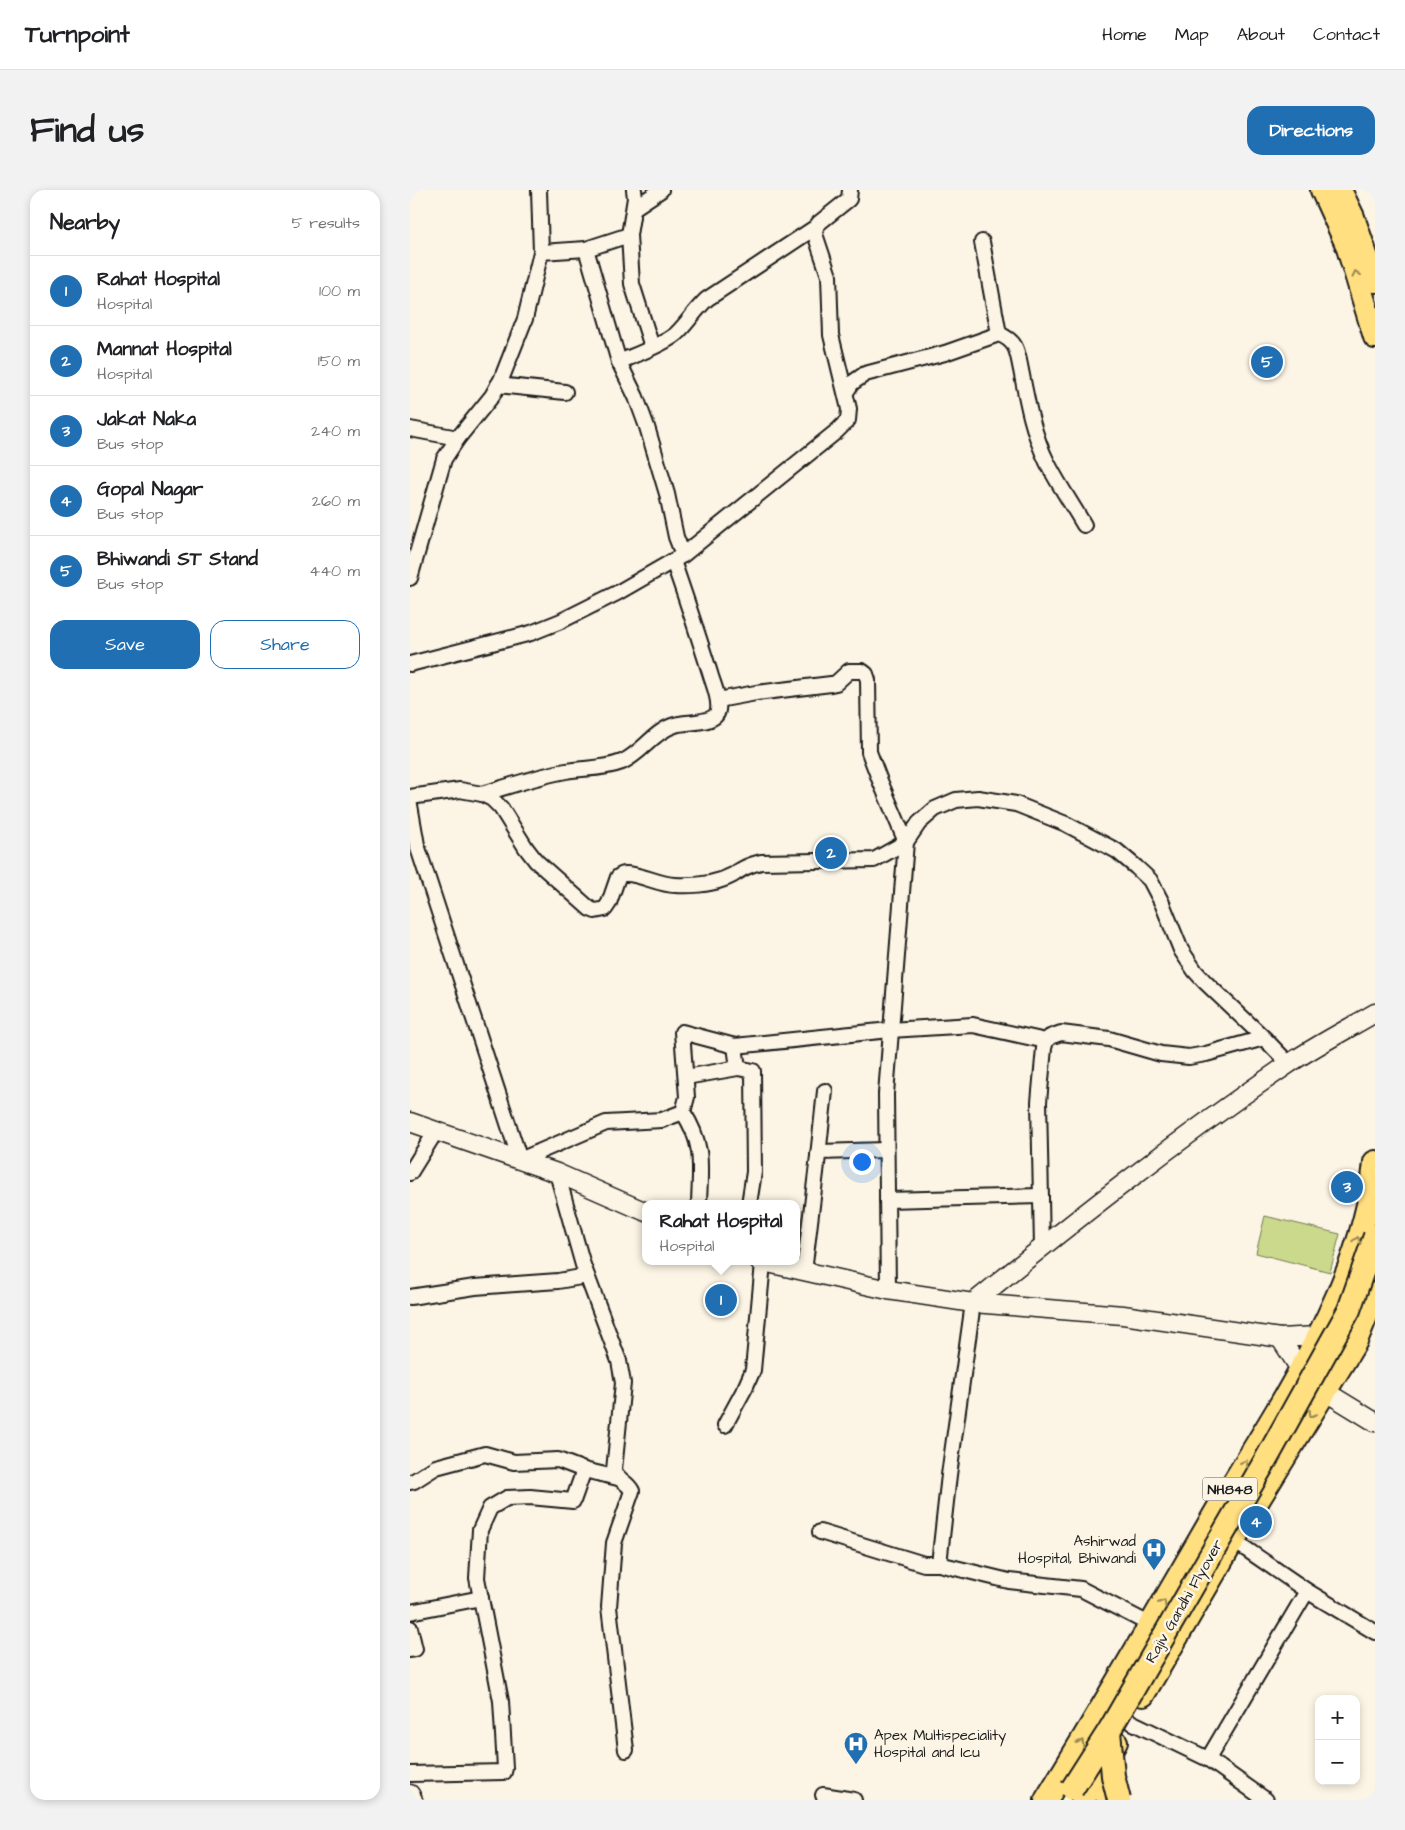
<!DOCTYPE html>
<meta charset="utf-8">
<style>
body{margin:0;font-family:"Architects Daughter",sans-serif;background:#f2f2f2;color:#202124}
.controls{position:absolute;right:15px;bottom:15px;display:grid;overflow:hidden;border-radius:10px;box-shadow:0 2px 8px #0003}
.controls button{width:45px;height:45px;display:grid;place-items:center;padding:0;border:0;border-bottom:1px solid #e0e0e0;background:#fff;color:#202124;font:25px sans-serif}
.you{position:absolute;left:451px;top:971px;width:18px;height:18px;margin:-12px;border:4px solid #fff;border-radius:50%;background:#1a73e8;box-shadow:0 0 0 8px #1a73e833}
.badge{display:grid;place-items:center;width:32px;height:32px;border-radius:50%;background:#1f6fb2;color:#fff;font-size:16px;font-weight:700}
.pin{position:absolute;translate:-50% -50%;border:2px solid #fff;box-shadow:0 1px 5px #0006}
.popup{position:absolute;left:232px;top:1010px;width:158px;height:65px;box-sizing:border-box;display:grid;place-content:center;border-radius:10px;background:#fff;filter:drop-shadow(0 1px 4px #0005);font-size:16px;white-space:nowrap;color:#757577}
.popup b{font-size:19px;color:#202124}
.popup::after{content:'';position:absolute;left:50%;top:100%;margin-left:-10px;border:10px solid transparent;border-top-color:#fff}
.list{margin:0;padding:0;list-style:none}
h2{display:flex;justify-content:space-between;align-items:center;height:65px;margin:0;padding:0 20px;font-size:21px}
h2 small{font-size:16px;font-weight:400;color:#757577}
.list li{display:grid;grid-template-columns:32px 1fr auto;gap:15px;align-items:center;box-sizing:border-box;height:70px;padding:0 20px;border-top:1px solid #e0e0e0}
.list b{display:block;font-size:19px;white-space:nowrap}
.list p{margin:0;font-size:16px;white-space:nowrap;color:#757577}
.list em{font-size:16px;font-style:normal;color:#757577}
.actions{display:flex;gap:10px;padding:15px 20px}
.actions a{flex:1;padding:11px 0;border:1px solid #1f6fb2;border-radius:15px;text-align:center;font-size:18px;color:#1f6fb2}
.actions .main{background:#1f6fb2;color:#fff}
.map{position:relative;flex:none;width:965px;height:1610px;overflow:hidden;border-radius:15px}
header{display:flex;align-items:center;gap:30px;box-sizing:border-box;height:70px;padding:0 25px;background:#fff;border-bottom:1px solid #e0e0e0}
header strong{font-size:24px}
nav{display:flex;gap:28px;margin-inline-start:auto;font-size:18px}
.intro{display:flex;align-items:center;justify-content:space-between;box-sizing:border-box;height:120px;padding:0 30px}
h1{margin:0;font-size:35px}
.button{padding:12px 22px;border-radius:15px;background:#1f6fb2;color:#fff;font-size:18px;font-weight:700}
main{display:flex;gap:30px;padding:0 30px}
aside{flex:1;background:#fff;border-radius:15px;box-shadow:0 2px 8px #0003}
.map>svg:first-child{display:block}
</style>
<header>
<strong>Turnpoint</strong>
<nav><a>Home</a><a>Map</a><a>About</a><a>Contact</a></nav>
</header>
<div class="intro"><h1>Find us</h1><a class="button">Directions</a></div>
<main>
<aside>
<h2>Nearby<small>5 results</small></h2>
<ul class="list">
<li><span class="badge">1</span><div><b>Rahat Hospital</b><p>Hospital</p></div><em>100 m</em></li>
<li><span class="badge">2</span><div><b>Mannat Hospital</b><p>Hospital</p></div><em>150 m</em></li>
<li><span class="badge">3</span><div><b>Jakat Naka</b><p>Bus stop</p></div><em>240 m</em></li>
<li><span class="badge">4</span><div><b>Gopal Nagar</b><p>Bus stop</p></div><em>260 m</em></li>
<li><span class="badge">5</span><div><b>Bhiwandi ST Stand</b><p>Bus stop</p></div><em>440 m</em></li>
</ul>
<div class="actions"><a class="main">Save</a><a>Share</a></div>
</aside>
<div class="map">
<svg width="965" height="1610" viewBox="0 0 965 1610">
<rect width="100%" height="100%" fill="#fcf5e5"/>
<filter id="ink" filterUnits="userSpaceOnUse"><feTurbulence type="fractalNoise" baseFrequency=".02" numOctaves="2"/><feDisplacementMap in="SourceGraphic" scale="10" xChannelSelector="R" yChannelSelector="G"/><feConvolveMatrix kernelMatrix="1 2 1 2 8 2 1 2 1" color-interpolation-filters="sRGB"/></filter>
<g filter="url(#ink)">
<!-- green -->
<path fill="#cbd98c" stroke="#747a54" d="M855,1026l75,18 -10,38 -74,-19z"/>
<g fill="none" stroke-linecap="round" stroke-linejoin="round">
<defs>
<g id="minor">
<path d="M224,0l1,8 -6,37 3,49 20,63"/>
<path d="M224,18l27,-18"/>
<path d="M572,52l17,92"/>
<path d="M176,59l33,113 17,35 11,30 20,67 9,43 7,18"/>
<path d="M131,62l45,-3 43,-14"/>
<path d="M209,172c16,-7 44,-17 57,-28 11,-10 19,-24 31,-35l109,-72"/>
<path d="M88,195l67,7"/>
<path d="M436,202l6,-9 13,-9 80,-21 54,-19c19,8 18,18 22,36 6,31 12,64 26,92 11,22 25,42 37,63"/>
<path d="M0,239l48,9"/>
<path d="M0,388l34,-119 14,-21 34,-42 9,-16 24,-61 16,-67 -2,-62"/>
<path d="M0,474l121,-31 30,-12 56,-28 66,-38 154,-124 11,-11 1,-11 -18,-74 -2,-59 -14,-42 1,-7 3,-4 30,-24 1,-9"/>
<path d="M308,510l38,-7 75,-9 5,-1 13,-12h13l4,3 2,6 1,72 11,29 26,61 -20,252 2,196"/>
<path d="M72,604c28,-8 56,-18 84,-23 19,-3 38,-2 56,-9 20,-9 32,-31 53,-37 11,-4 41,0 43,-15 2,-12 -5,-26 -8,-37 -12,-38 -24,-75 -37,-112"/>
<path d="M0,607l50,-7 22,4 10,5 9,9 25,40 10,13 54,48 5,2 10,-2 4,-6 9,-26c3,-2 4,-3 7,-3 14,-1 34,11 50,11 19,1 41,-1 58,-10 10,-7 16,-10 28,-13l113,-2 32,-18 13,-19 16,-14 21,-9 22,-2 38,6 50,20 51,27 19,16 14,13 12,23 19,47 14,21 10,11 59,56 25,26"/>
<path d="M0,615l7,40 103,315 86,-37 56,-3 21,-8 4,-15 -5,-65 53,14 155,-16 83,-5 73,16"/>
<path d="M328,878l15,3 1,101 -5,32"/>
<path d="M276,887l52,-9 -3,-22"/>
<path d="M273,922c22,34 17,54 16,92"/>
<path d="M408,966l7,-65"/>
<path d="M0,983l26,-42"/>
<path d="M147,983l26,92 36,96 4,22 -9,87c3,10 14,12 18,21l-18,52 -5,64 17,143"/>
<path d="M477,1010l154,-4"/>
<path d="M632,1057l-3,-145 5,-54 2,-7 4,-4 11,-4 48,6 52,15 28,3 17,-3 58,-16"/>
<path d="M394,1082l14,-116 2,-4 66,-2"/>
<path d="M0,1107l65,-10 83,-6 29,-5"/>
<path d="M315,1235l20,-37 8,-18 10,-107"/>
<path d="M0,1292l4,-1 22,-14 49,-13 29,8 44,-2 26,10"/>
<path d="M410,1342l104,32h15l70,17 72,8 76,39"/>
<path d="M817,1346l80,55 68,41"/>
<path d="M529,1374l10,-89 24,-172"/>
<path d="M0,1422l71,-14"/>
<path d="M0,1438l5,21 -5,1"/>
<path d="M717,1530l81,39 58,41"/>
<path d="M798,1569l99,-168"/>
<path d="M0,1584l94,-2 1,-4 -4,-67 -24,-123 3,-48 10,-22 17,-10 23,-1 43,4 11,-31 34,8"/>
<path d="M413,1605l31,5"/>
</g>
<g id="tertiary">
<path d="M0,932l147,51 89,39"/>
<path d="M349,1071l129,29 85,13 150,12 157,23 37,-2 9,6"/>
<path d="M563,1113c102,-83 205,-164 314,-238 28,-19 59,-35 88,-52"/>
<path d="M870,1148l20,31 26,23 49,30"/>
<path d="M0,1604l3,6"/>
</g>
<path id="primary" d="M669,1582l34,28"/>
<g id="trunk">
<path d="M912,0l25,55 28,92"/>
<path d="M930,0l13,27 22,64"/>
<path d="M733,1505l90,-154 114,-185 9,-15 19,-47"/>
<path d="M636,1610c59,-96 115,-193 171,-290 62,-105 146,-224 158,-348"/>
<path d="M673,1610l33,-58"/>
</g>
</defs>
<!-- minor casing -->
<use href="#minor" stroke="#1c1c1c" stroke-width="18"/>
<!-- tertiary casing -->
<use href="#tertiary" stroke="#1c1c1c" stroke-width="21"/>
<!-- primary casing -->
<use href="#primary" stroke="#1c1c1c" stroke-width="25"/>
<!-- trunk casing -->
<use href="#trunk" stroke="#1c1c1c" stroke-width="26"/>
<!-- minor -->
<use href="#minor" stroke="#fcf5e5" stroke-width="14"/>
<!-- tertiary -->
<use href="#tertiary" stroke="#fcf5e5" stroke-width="18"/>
<!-- primary -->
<use href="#primary" stroke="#ffdf80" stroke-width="21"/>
<!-- trunk -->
<use href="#trunk" stroke="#ffdf80" stroke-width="22"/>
<defs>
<g id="trunk-bridge">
<path d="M699,1541l4,45 6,24"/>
<path d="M662,1599l37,-58 159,-275 81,-146 26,-74"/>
</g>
</defs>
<!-- trunk-bridge casing -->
<use href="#trunk-bridge" stroke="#1c1c1c" stroke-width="26" stroke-linecap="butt"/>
<!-- trunk-bridge -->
<use href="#trunk-bridge" stroke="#ffdf80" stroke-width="22"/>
</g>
<!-- one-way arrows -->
<defs><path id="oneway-chevron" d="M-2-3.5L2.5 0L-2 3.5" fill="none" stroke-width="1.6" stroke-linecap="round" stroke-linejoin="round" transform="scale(1.25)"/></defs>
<g stroke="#998753">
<use href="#oneway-chevron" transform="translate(946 84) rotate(-107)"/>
<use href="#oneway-chevron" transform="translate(947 1050) rotate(-74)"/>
<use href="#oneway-chevron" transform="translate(902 1224) rotate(122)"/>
<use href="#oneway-chevron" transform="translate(835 1273) rotate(-60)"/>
<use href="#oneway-chevron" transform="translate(753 1413) rotate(-60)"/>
<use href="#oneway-chevron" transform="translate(671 1553) rotate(-60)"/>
</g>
</g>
<!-- icons -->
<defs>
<symbol id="hospital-pin" viewBox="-11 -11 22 30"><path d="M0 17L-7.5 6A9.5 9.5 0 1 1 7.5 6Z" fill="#1f6fb2" stroke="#fcf5e5"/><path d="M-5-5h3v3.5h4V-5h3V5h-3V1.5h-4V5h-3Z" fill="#fff"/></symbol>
</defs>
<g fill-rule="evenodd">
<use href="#hospital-pin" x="730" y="1346" width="28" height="38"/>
<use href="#hospital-pin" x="432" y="1540" width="28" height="38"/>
</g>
<g text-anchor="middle" stroke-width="5" stroke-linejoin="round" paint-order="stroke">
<!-- shield labels -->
<rect fill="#fcf5e5" stroke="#5f5d58" stroke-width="1" x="792.5" y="1287.5" width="55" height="23" rx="4"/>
<g font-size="14" font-weight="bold" fill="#1c1c1c">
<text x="820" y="1304">NH848</text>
</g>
<!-- poi labels -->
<g font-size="15" fill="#1c1c1c" stroke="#fcf5e5" text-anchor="end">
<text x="726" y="1356">Ashirwad<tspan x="726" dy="17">Hospital, Bhiwandi</tspan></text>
<text x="464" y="1550" text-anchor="start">Apex Multispeciality<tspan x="464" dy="17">Hospital and Icu</tspan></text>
</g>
<!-- street labels -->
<g font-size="15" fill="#1c1c1c" stroke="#fcf5e5">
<text transform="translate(774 1411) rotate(-60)" y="5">Rajiv Gandhi Flyover</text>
</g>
</g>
</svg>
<div class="controls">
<button>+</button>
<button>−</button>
</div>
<div class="you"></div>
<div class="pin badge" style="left:311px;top:1110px">1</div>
<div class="popup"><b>Rahat Hospital</b>Hospital</div>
<div class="pin badge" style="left:421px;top:663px">2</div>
<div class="pin badge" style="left:937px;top:997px">3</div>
<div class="pin badge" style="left:846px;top:1332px">4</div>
<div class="pin badge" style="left:857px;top:172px">5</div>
</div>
</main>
